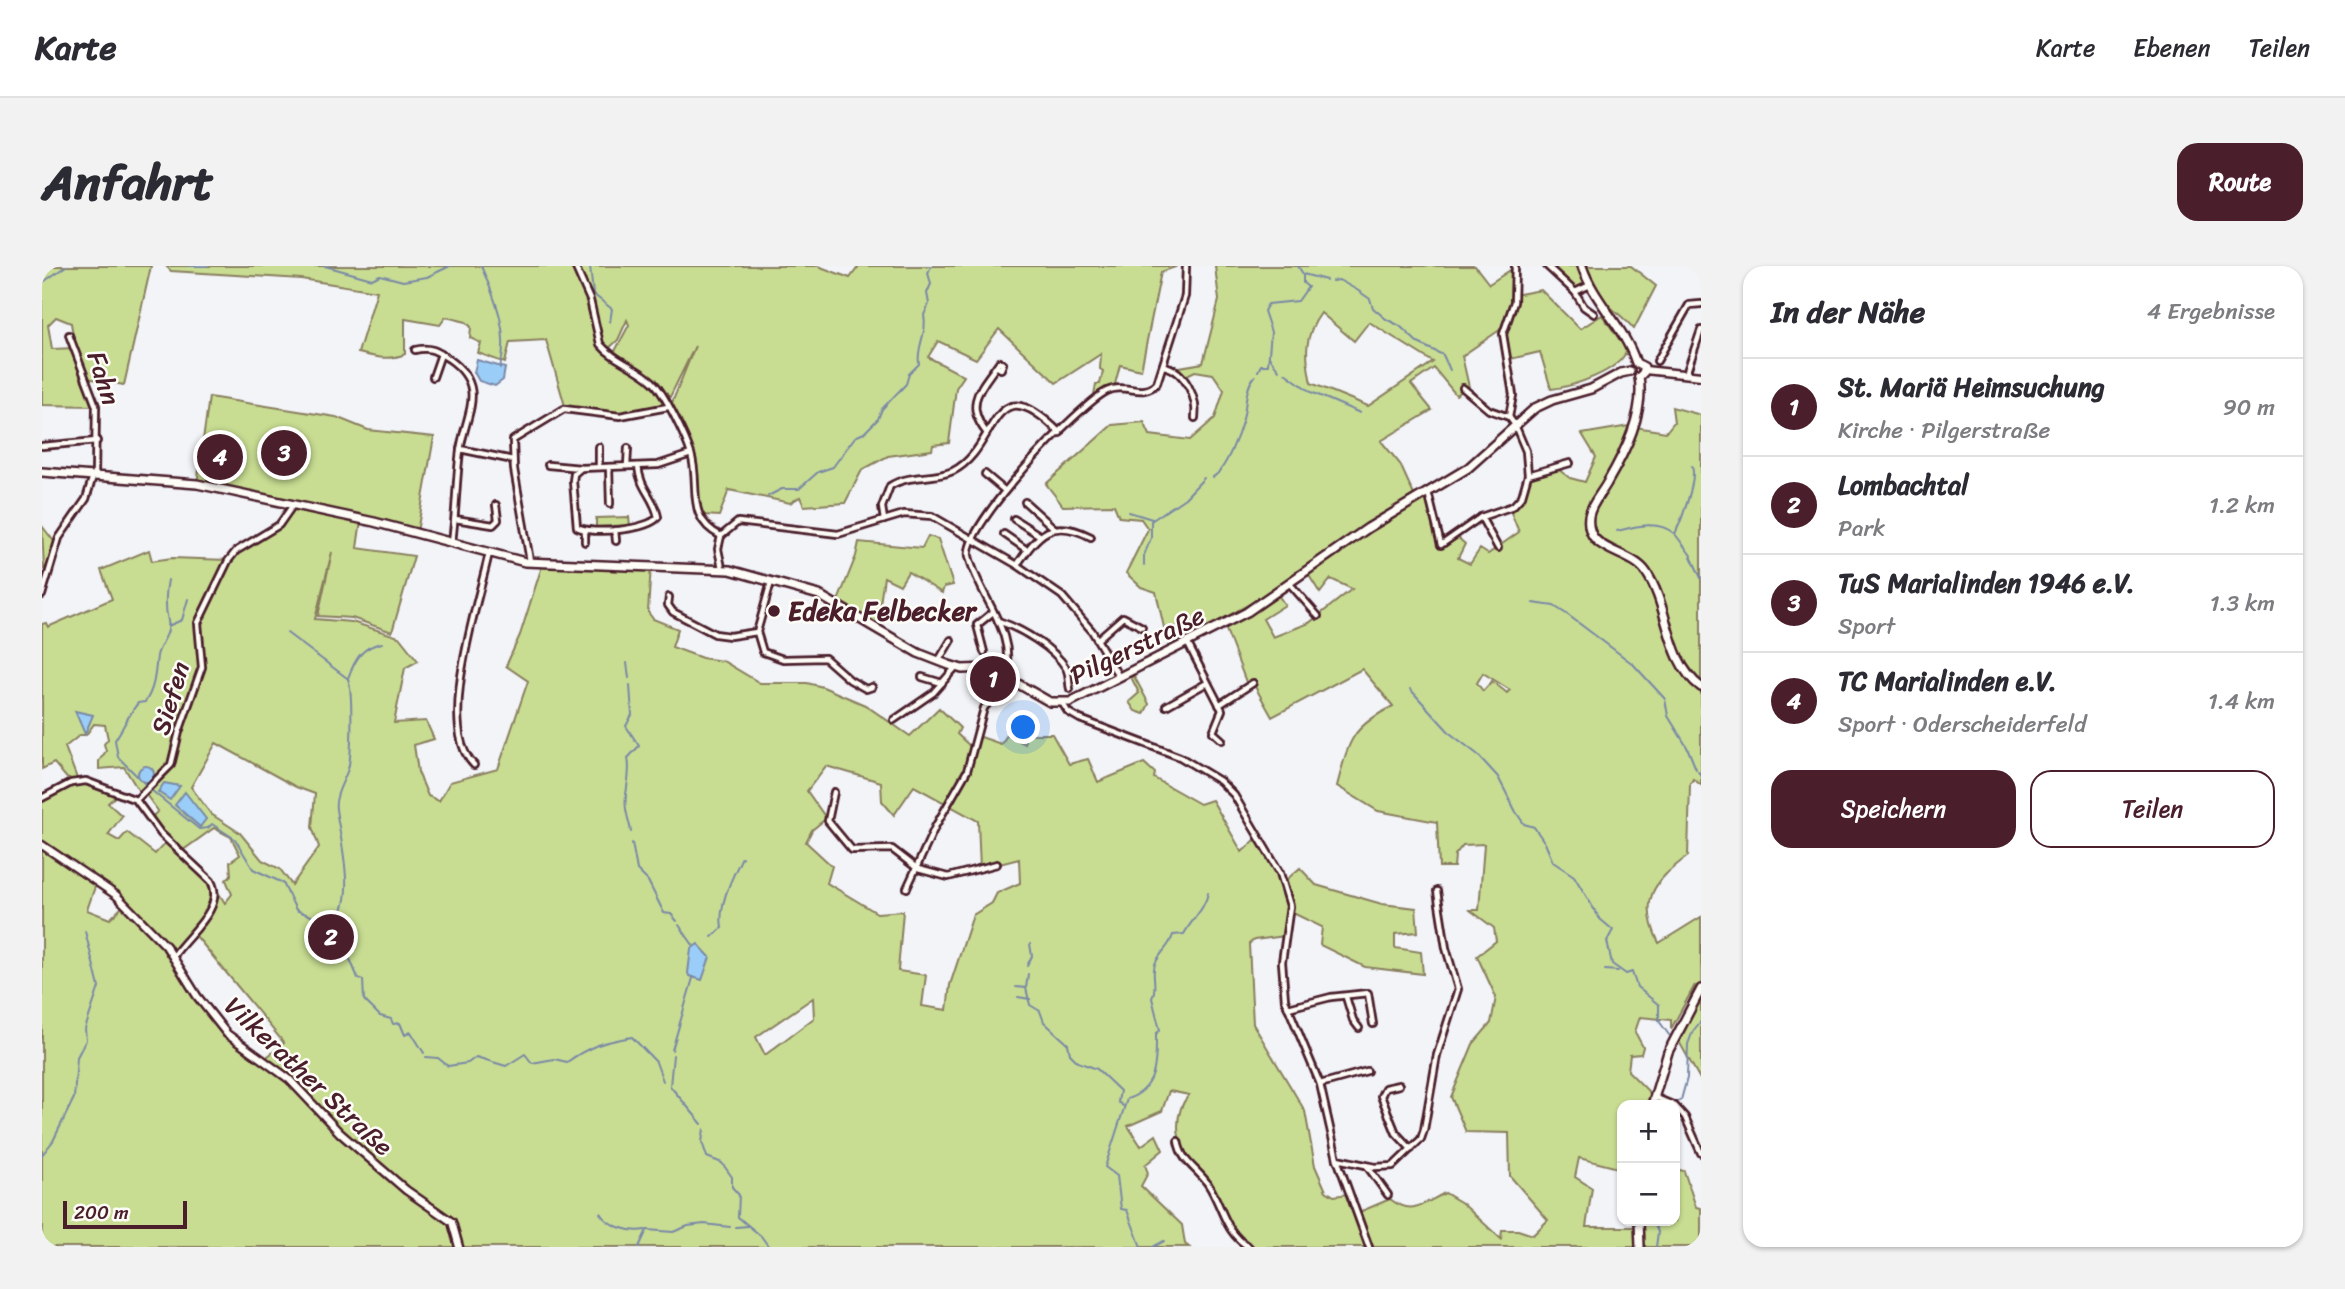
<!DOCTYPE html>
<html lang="de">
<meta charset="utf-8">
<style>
body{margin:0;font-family:Sriracha,sans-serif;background:#f2f2f3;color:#2b2b33}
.controls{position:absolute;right:21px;bottom:21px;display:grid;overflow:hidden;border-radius:14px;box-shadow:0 2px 5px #0004}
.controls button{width:63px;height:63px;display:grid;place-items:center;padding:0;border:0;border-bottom:2px solid #e1e1e2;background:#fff;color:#2b2b33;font:35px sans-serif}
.scale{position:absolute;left:21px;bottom:18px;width:124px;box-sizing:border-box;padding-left:7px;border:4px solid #4a1f2b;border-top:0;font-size:19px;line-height:24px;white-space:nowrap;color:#4a1f2b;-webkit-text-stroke:5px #fdfcf7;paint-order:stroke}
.you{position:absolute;left:982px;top:462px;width:24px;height:24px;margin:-18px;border:5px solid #fff;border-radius:50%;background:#1a73e8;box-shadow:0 0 0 10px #1a73e833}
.badge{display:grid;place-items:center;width:46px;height:46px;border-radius:50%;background:#4a1f2b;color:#fff;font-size:23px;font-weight:700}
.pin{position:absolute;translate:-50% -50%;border:4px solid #fff;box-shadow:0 2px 7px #0006}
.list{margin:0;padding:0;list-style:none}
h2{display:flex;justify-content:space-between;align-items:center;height:91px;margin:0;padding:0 28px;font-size:30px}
h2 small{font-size:23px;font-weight:400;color:#7c7c81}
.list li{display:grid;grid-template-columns:46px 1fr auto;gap:21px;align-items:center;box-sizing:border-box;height:98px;padding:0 28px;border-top:2px solid #e1e1e2}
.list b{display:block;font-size:26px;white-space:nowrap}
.list p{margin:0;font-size:23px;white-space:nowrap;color:#7c7c81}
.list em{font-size:23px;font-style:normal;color:#7c7c81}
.actions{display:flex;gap:14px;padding:21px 28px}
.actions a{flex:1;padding:16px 0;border:2px solid #4a1f2b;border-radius:21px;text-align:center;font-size:24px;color:#4a1f2b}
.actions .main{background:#4a1f2b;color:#fff}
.map{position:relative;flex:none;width:1659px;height:981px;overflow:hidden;border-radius:21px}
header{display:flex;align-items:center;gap:42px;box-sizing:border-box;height:98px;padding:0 35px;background:#fff;border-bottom:2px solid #e1e1e2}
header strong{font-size:33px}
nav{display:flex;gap:38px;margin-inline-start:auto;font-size:24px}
.intro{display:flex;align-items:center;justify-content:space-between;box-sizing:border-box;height:168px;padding:0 42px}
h1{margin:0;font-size:49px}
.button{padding:18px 32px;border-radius:21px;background:#4a1f2b;color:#fff;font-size:24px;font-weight:700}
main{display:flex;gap:42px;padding:0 42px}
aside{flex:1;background:#fff;border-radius:21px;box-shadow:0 2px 5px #0004}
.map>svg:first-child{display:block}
</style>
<header>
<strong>Karte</strong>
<nav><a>Karte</a><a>Ebenen</a><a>Teilen</a></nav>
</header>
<div class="intro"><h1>Anfahrt</h1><a class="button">Route</a></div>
<main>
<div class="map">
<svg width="1659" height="981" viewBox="0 0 1659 981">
<rect width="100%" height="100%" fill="#f2f4f8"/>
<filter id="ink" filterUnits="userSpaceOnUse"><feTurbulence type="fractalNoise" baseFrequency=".0143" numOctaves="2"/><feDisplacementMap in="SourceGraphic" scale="14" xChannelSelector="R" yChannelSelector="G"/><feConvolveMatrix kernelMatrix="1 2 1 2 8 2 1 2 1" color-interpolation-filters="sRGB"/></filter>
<g filter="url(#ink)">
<!-- green -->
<g fill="#c8dd92" stroke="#897e5e" stroke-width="2" fill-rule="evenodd">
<path d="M0,0h109l-27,119 -37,-7 9,28 -54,-1zM14,51l15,6 4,25 -23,1 -4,-24z"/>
<path d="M124,0h652l32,12 9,-12h319l-17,6 -20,98 -21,-5 -6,23 -21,12 3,-16h4l3,-13 -3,-2 1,-15 -45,29 -57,-54 -23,30 -38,-18 -10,16 36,19 -8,12 -7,55 -16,2 -1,5 -44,6 -26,14 -17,33 -41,3 -4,-9 -10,6 -61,-13 -10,26 -15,-1c-12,-18 -4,-40 -10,-61 -5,-18 -21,-32 -22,-51l23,-57 -27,55 -12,-19 -42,-29 15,-28 -2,-5 -9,20 -12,11 46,33 12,19 -3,4 -41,8 -55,-9 -19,-66 -36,2 -5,21 -27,-10 3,-10 -11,-5 1,-11 -5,-5 -20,-5 -6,8 -35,-6v35c-17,7 -29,3 -47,-1l19,-62 -76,-12 -130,-8z"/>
<path d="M1173,0h260l14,18 26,-17 -1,28 27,-5 39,39 22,-14 25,35c-7,21 -55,37 -76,39l-11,-37 -34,8 -2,-33 -42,29 7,31 -13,8 -22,-27 -23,16 21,26 -51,31 19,23 14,31 -161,107 -70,39 -6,-15 -12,6 -9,-40 -15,-5 -15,-14 22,-44 -7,-10 -22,-2 -5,-12 -51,1 -17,-22 66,-59 32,-3 6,13 40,5 25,-22 9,-28 -11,-16 -18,-3 -12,6 -9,-9 29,-5 16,-63zM1279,47l33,28 15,-19 64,40 -65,44 -57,-23c-6,-28 -7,-47 10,-70z"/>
<path d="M1505,0h84l25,20 -22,43c-13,-16 -35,-28 -44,-44l-15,7z"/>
<path d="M167,131l127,20 32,13 66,7 -17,95 -56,-12 -4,28 57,8 -22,76 -40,-14 -34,-2 14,-64 -17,67 37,3 47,15 19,24 -13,7 -11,55 32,-2 8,18 -20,6 4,27 10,24 11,5 11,-19 48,-13 30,-88 -22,-15 14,-31 22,-69 109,-1 -3,47 5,7 25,10 -6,18 30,11 21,3 37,22h47l16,4 42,18 45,31 29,-28 21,20 -3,6 16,15 5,-13 23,8 6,-9 18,9v-10h27l17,30 19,-5 10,23 46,-19 11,10 -1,5 46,26 12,-4 30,52 15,-14c25,43 33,46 28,98l-31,4 -5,4 4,80 52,87 10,55 11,25 8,5 14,-2 7,20 35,-15c22,17 33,5 55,-6l17,10 39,36 1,-9h16l15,5 15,-15 -38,-44 -1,-43 -43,-1 -15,-35 22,-53 18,-21 5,-26 -19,-41 19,-15 -2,-13 -24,-18h9l5,-66 -21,1 -8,10 -1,12h-15l-2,-45 -59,-11 -41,-25c12,-45 13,-58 56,-80l-31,-37 -90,48 -19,-34 -7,-1 -21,-55 53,-32 7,10 -22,14 10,18 36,-14 43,-34 -21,-10 -11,14 -12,-19 45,-33 71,-44 4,4 13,44 14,-10 10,9 -7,14 12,6 10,-15 8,5 31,-22 -9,-22 12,-11 8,-23 29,-6 11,8 15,4 11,-25 -14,-23 47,-8 37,6 8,-10 -2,-15 29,8v370l-8,-6 -3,5 -2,72c-35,26 -50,44 -29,87l42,-26v164l-24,-43 18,-53 -24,44v-9l-31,-3 -5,15 8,15 -2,7 -11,1 -2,16 26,26 -2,8h-30v64l-43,-11 -4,19 17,11 -6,39h50l2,20h-387c-23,-13 -27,-36 -39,-57 -4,-8 -13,-14 -18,-20 -17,-20 -23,-55 -5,-75l-20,-4 -7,20 -34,15 13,20 15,-11 7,15 -18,15 3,8 -7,13 41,39 3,19 4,3h-1147v-449l29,-15 -17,-20 -12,6v-145l4,-1 2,4 64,-28 -11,-29 48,-20 3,11 20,-3 56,2 51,-33 14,-22 -96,-21zM1441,407l27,17 -3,3 -15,-12 -9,10 -6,-8zM52,458l11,1 3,14 -4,5 2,7 -7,10v8l25,-2 16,26 9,-6 -5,5 14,19 -8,8 18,21 -13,14 -28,-22 -8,9 -11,-6 14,-19 -14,-13 10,-9 -32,-13h-8l-13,-34 15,-12h6zM174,477l80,44 19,7 -3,33 7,20 -27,38 -12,-16 -18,-9 -22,-27 -29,-19 -20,-27zM784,500l55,16 1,19 12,14 20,-29 64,35 2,48 39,-10 1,24 -23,10 -5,10 -19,12 -23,70 -3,25 -25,-4 4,-31 -28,-4 5,-60 -26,2 -50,-30 5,-17 -26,-24 6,-12 11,-9h5l-21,-30zM172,562l17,9 9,18 -10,7 1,13 -5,5 6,14 -7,9 -14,-22 -29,-30zM55,615l28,23 -15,15 -23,-9zM150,665l92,112 -22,18 -44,-38 -45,-66zM771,732l1,20 -49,37 -9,-18z"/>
<path d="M587,251l1,8 -34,2v-9z"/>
<path d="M0,260l14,18 -5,19 -7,6z"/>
<path d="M886,270l10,3 15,46 -9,2 -2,6 -34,-21 -8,13 -16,-8 -7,47 -39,-23 18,-45 3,-14 63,6z"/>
<path d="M1092,410l15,28 -5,10 -9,-3 -6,-9 10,-9 -8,-16z"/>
<path d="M1258,602l16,17 66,19 34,4 2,24 -23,2v14l26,4 2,22 -58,-7 -45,-22 2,-18 -29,-14 -7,-33z"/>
<path d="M1633,903l9,2 12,36 5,1v39h-58l-2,-26h34z"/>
</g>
<!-- water -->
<g fill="#9acef8" stroke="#7a88a6" stroke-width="2">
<path d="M435,94l28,8 -2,12 -8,6 -16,-5 -5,-9z"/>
<path d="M33,445l18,4 -8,19z"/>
<circle cx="104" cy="508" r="8"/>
<path d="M122,517l16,3 -10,14 -12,-8z"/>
<path d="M143,526l21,27 -6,8 -25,-22z"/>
<path d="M656,678l12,13 -8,23 -13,-4 -1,-3 3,-24z"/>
</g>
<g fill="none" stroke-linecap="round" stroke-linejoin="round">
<!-- stream -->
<g stroke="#7a88a6" stroke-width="2">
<path d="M147,0h18"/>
<path d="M283,0l47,13 8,-4 23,6 24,-4 23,-11"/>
<path d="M439,0c14,33 29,65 19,102"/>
<path d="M548,0l3,28 19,15 -2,13"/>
<path d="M1261,8l23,6"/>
<path d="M1290,15l7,-1 18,10 13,9 3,9 13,11 14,7 18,17 25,12 7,15"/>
<path d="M0,17l24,-17"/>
<path d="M1227,91l10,13"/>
<path d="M1216,105l3,-6h7l3,-33 -7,-21 4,-7 30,-3 10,-14 -5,-4v-9l-5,-8"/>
<path d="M1243,107l26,19 49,21"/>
<path d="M1650,200c5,14 -10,53 -17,68l15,20 11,24"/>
<path d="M1171,211c13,-7 26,-44 30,-58 4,-15 1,-30 12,-43"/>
<path d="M726,230l14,-7h17l19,-17 15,-5 22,-30 9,-4 14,-14 4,-10 24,-25 3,-10 10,-10c-3,-18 9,-31 5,-49l5,-11 -2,-11 4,-9 -3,-11 3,-7"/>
<path d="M1087,246l23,7"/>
<path d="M1575,265c20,-5 41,-11 58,3"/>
<path d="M1102,299v-10l7,-17v-17l34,-23 19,-20"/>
<path d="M1491,337l21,3 14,9 65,49 32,35 3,17 19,31 9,22"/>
<path d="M126,360l14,-6 6,-21"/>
<path d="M245,367l60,45"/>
<path d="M585,397l2,15"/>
<path d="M306,412c7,-18 13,-31 34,-35"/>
<path d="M306,413c5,12 4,77 0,90 -4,12 -14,27 -12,40 3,25 25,103 -7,114l14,34 7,2 8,19 5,2 1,20 16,16 11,3 2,5 7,-1 5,12 6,-3 13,21"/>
<path d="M588,419l2,30 -6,11 13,20 -11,12c4,21 -5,34 -2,51 1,8 4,15 5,23"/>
<path d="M1368,423l41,45 26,20 21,23 18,35 8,12 10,3 11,16 8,19 21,14 26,43 13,11 -6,11 5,23 14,10 6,-2 5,15 22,18v16l10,14"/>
<path d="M1656,505l3,5"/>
<path d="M104,519l-28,-28 -3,-17c8,-12 14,-26 23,-37l7,-1c10,-14 10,-30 12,-46 2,-12 14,-21 11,-35 -3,-14 -3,-27 0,-41"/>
<path d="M109,524l48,39 9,-1 4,-4 23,15 18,30 30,14 13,27 33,13"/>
<path d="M590,577l5,27 11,11 16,32 7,1 6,7"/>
<path d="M637,659l14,20"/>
<path d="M670,671l10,-9c-4,-23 10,-50 20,-71"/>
<path d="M985,700l5,-10 -2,-12"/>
<path d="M1563,704l13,1"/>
<path d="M986,708l-2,14 4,17 10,6 4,11 24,22 2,10 8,8 19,7 23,22 -2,11 5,4"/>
<path d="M974,721l10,1"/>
<path d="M976,731l12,2"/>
<path d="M630,784l21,-72"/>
<path d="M631,789l-3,31 32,38"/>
<path d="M384,791l12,1 10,8 20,-3 8,-6 30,9 19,-12 7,9 22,-4 13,3c24,-17 37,-20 65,-25l24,25 7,19"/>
<path d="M1634,837l5,-3 6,-22 1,-34 5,-13 8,-10"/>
<path d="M662,863l-2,13 5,15 15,6 10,14v10l7,8 -1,22 23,19 8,11"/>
<path d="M0,889l11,-14 21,-43 3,-41 9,-17 -1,-11 14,-42 -14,-56"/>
<path d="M558,947c8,13 30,20 45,17"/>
<path d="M1611,955l5,11 -2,15"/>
<path d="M694,961l12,-1"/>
<path d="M597,981l8,-17 26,2 15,-6 16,-2 26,3"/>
<path d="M1099,981l-14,-37 -6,-1 -4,-33 -12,-9 22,-68c31,-10 29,-37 29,-65l4,-4 -8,-32c6,-12 -1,-22 3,-34 5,-12 14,-16 18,-29l11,-1c8,-15 21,-25 24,-41"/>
<path d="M1111,981l11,-6"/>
</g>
<defs>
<g id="minor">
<path d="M533,0l15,34 10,44c14,17 37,23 53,38 12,12 33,56 38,72 10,32 -7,63 30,82"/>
<path d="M1505,0l28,26 15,-7"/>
<path d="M1533,26l9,15 10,7"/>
<path d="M27,69l27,71 -1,69"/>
<path d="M373,84c14,-4 22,1 34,9 40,28 16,55 11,92 -4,30 -4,61 -8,91"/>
<path d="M1615,95l32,-56 12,-1"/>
<path d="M1122,100c21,4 34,33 31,52"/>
<path d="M1644,108l15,-44"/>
<path d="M391,111l8,-23"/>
<path d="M1467,151l4,-22 -10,-61 11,-32 1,-36"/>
<path d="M944,166c-24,-30 -2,-47 13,-70l4,2 -2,5 -5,-3"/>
<path d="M0,180l55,-5"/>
<path d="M557,181v20"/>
<path d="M418,183l53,11"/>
<path d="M506,199l33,3 77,-3 33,-11"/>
<path d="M585,200l1,-18"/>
<path d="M567,201l1,37"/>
<path d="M539,202l-7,6 -1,7 4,46c15,8 71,3 81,-10 -4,-21 -18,-27 -20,-51"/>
<path d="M943,208l19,16"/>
<path d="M1486,209l42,-12"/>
<path d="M1386,226l13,53 40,-28 32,-11 9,-10 6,-21 -2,-24 -11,-26 -6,-8 -20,-7 -26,-22"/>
<path d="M983,236l29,26"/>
<path d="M1439,251l17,31"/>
<path d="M413,253l38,6 5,-5 -2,-15"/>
<path d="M972,253l25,16"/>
<path d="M842,254l-2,-13 8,-21c18,-12 43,-6 63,-15 47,-23 36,-109 107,-38"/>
<path d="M543,264v12"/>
<path d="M573,264l1,11"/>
<path d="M962,268l23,16"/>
<path d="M679,270l17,-14 100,12 66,-20 28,2 85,49 45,31 30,35 27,46"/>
<path d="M679,270l-3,13 4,19"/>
<path d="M488,295l-16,-92 -1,-29 51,-31 56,7 48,-9"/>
<path d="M975,299c22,-32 35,-48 74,-28"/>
<path d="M729,316l-14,50 6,20 20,7 42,-1 25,22 16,9 6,-2"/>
<path d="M1248,318l28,32"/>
<path d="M0,329l17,-57 27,-39 7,-23"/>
<path d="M627,331l-1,8 5,7 42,22 15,2 27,-4"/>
<path d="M956,355c22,7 56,27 68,47 4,7 2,14 4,21"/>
<path d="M1056,373l25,-22 19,10"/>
<path d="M1146,378l34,66 -9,22 9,8"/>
<path d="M942,386l-7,-27 16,-13"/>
<path d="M897,394l12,-20"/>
<path d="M962,410c15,-42 -26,-80 -35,-120 -6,-30 110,-151 138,-165 18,-9 36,8 50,-8l28,-87 1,-30"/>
<path d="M880,411l20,6"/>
<path d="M1021,438l5,8 12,7 100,38 40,24 14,14 46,78 10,33 -8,56 3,38 35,84 17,75 32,88"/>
<path d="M1177,439l34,-22"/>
<path d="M1124,440l41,-23"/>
<path d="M852,454l39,-27 22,-25"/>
<path d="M432,499c-39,-37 5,-164 15,-212"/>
<path d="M792,526l-6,29 24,29 40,-1 26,20 30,8 49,-13"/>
<path d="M0,532l29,-15 15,-2 50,19 25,34 50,47c15,27 -24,54 -38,76"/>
<path d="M94,534l35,-35 8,-33 23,-65 -4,-44 30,-62 8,-10 43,-26 14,-20"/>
<path d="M865,622l28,-61 32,-56 17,-63 24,-29"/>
<path d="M1304,731l7,23 6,8"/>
<path d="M1246,742l43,-11 37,-4 5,31"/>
<path d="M1278,818l47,-13"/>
<path d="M1357,819l-14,3 -4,8 15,37 15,16"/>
<path d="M1612,831l19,8"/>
<path d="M1633,840l10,11 16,36"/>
<path d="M1136,875c4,22 18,26 30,43 15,23 16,48 41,63"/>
<path d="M1295,893l38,8 18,-1 28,-27 3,-9 13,-75 21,-66 -12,-41 -9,-57"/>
<path d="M1325,900l21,29"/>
</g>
<g id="tertiary">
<path d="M1603,104l56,6"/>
<path d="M0,579l74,50 50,51 31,50 30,38 62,45 51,54 66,57 46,32 7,25"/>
</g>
<g id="secondary">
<path d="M1540,0c12,36 42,60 54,97l8,4v5l-5,5"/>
<path d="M1597,111c6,36 -14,75 -32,106 -6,11 -16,21 -18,33 -5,37 41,33 57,56 24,35 19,88 55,115"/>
<path d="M0,206l155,12 177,38 151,40 205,8 89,25 99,58 31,12 13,4 28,-1 60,34h20l177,-90 121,-84 100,-60 67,-60 17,-8 39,-11 30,-16 9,-2"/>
<path d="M1610,839l16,-53 33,-63"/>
<path d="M1597,955l1,26"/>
</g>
</defs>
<!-- minor casing -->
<use href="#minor" stroke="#4a1f2b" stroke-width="10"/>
<!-- tertiary casing -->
<use href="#tertiary" stroke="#4a1f2b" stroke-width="11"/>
<!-- secondary casing -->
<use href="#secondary" stroke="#4a1f2b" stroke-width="12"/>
<!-- minor -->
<use href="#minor" stroke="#fdfcf7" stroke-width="4.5"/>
<!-- tertiary -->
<use href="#tertiary" stroke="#fdfcf7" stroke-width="6"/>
<!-- secondary -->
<use href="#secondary" stroke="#fdfcf7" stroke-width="7"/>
</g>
</g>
<!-- markers -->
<circle fill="#4a1f2b" stroke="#fdfcf7" stroke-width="2.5" cx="732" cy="345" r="7"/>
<g text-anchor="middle" stroke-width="5" stroke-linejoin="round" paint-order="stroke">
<!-- street labels -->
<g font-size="26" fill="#4a1f2b" stroke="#fdfcf7">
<text transform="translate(62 112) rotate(72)" y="9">Fahn</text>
<text transform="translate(1095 379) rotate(-26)" y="9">Pilgerstraße</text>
<text transform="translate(128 432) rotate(-73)" y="9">Siefen</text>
<text transform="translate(267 810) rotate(43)" y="9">Vilkerather Straße</text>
</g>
<!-- poi labels -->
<g font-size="26" font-weight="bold" fill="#4a1f2b" stroke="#fdfcf7" text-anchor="start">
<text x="746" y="354">Edeka Felbecker</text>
</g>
</g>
</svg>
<div class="controls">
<button>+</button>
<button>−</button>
</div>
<div class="scale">200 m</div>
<div class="you"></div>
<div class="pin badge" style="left:951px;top:413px">1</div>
<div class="pin badge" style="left:289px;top:671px">2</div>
<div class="pin badge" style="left:242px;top:187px">3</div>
<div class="pin badge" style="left:178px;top:191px">4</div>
</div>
<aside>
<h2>In der Nähe<small>4 Ergebnisse</small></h2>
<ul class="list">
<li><span class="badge">1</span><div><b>St. Mariä Heimsuchung</b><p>Kirche · Pilgerstraße</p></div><em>90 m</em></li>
<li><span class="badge">2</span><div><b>Lombachtal</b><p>Park</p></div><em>1.2 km</em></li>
<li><span class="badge">3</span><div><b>TuS Marialinden 1946 e.V.</b><p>Sport</p></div><em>1.3 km</em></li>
<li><span class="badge">4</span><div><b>TC Marialinden e.V.</b><p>Sport · Oderscheiderfeld</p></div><em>1.4 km</em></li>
</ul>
<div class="actions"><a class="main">Speichern</a><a>Teilen</a></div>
</aside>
</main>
